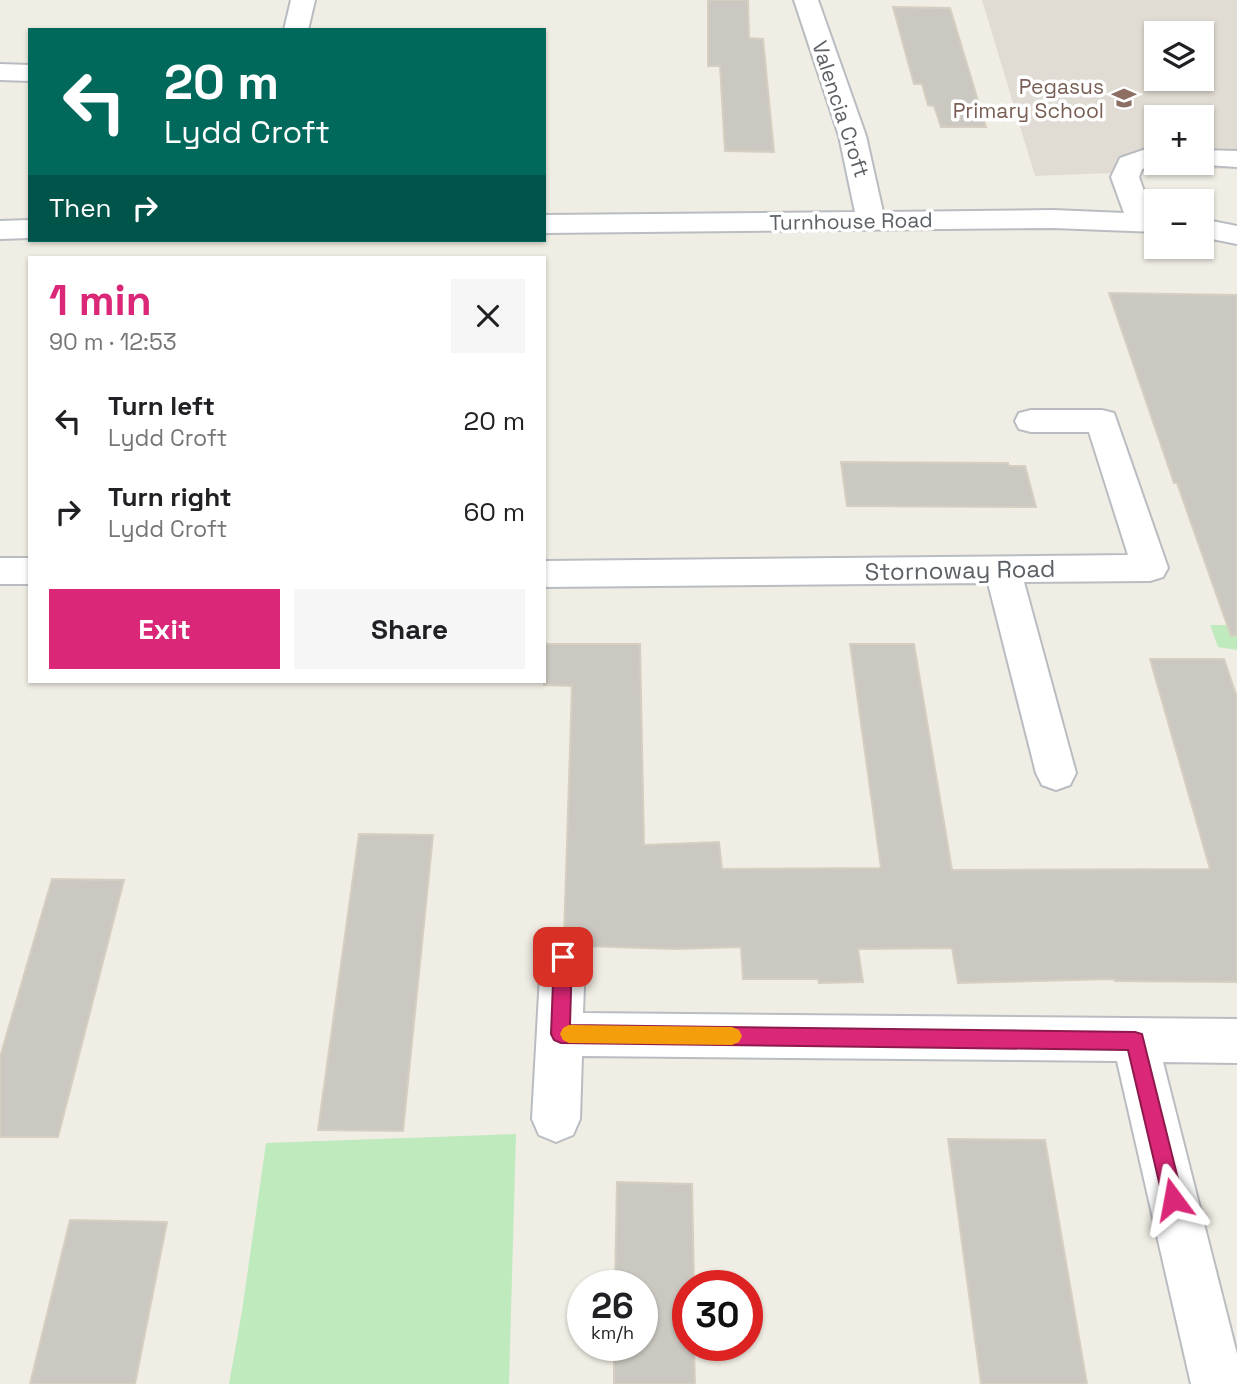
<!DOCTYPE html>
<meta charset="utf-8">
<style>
body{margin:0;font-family:"Space Grotesk",sans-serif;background:#f6f6f6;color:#202124;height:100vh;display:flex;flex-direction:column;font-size:26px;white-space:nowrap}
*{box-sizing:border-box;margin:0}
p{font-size:23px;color:#757577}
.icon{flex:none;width:38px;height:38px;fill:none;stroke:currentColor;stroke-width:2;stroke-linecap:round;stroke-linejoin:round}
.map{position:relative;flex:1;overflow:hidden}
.drawer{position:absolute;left:28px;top:256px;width:518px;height:427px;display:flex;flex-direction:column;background:#fff;border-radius:0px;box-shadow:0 2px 5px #0004}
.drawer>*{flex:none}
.hud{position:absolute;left:28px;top:28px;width:518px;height:214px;border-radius:0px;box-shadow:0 2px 5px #0004;background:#00695c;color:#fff;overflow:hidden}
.controls{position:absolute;left:1144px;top:21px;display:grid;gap:14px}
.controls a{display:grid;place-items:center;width:70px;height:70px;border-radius:0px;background:#fff;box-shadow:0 2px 5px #0004;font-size:35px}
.speed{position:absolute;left:567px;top:1270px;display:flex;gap:14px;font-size:35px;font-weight:700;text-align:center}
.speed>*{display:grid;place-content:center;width:91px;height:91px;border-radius:50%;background:#fff;box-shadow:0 2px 5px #0004;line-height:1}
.speed small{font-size:18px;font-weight:400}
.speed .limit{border:10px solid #d22;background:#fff;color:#111}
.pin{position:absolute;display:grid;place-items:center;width:60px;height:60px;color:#fff;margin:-30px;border-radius:14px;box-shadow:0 4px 10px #0006}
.me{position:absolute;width:77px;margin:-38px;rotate:347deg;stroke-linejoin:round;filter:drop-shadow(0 0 5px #0008)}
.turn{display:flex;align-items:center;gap:24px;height:147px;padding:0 21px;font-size:32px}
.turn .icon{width:91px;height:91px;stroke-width:2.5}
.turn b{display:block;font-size:49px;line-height:60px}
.then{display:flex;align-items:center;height:66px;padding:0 21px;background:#0003;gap:14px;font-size:26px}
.round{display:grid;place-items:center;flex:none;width:74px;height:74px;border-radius:0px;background:#f6f6f6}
.head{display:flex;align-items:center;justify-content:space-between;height:119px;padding:0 21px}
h1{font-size:42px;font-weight:700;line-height:52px;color:#db2777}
.action{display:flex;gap:14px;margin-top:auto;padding:14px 21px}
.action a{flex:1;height:80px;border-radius:0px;background:#db2777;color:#fff;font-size:28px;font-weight:700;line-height:80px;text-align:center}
.action a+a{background:#f6f6f6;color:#202124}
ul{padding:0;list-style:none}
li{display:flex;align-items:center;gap:21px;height:91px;padding:0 21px}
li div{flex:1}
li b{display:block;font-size:26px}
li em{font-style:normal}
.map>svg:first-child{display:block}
.education{fill:#e0dcd3;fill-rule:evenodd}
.green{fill:#bfeabe}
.building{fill:#cbc8c1;stroke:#d6cfc1;stroke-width:2}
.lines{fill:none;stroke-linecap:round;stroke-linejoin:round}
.minor-casing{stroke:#b9bcc1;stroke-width:4}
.minor{fill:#fff;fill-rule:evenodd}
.route{fill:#db2777;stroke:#8e194d;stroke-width:2}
.slow{fill:#f59e0b}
.labels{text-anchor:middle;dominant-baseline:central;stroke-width:7;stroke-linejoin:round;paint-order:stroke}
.far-education-label{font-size:21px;fill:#785e54;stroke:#fff;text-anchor:end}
.far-street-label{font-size:21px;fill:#5c6166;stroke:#fff}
.street-label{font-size:24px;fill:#5c6166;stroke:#fff}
</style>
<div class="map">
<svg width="1237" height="1384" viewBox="0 0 1237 1384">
<rect width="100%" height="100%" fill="#f0ede4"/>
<!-- education -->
<path class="education" d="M982 0H1237V168L1035 176ZM1157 33H1202V79H1157ZM1157 117H1202V163H1157Z"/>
<!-- green -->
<g class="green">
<polygon points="1210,625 1237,625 1237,650 1218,647"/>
<polygon points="516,1134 509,1384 229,1384 242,1311 266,1143"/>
</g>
<!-- building -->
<g class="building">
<polygon points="708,0 748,0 749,38 763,39 774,152 725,151 720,66 708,66"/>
<polygon points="893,7 950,8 986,127 941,127 934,106 928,105 922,84 914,84"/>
<polygon points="1109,293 1237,295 1237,635 1231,636 1177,483 1174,483"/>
<polygon points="841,462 1008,463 1009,466 1025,466 1036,507 847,506"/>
<polygon points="544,644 640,644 644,845 719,842 722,869 881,868 850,644 914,644 952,870 1210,869 1150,659 1224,659 1237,697 1237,982 1115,981 1114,979 958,983 952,948 858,949 863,982 819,983 818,979 743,979 741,947 676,949 583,946 580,942 564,936 572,686 544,685"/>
<polygon points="359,834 433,835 403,1131 318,1130"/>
<polygon points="52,879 124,880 58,1137 0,1137 0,1057"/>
<polygon points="948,1139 1045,1140 1087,1384 981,1384"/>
<polygon points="617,1182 692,1184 694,1286 688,1286 688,1346 694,1346 695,1384 614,1384 614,1346 642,1346 642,1286 615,1286"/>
<polygon points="70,1220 167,1222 135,1384 30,1384"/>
</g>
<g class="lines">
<!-- minor casing -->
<g class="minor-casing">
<g id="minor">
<polygon points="291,0 315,0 308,30 284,30"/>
<polygon points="794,0 818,0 866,136 883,212 1053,210 1124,213 1111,177 1120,158 1146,149 1157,150 1157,163 1167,163 1142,169 1139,177 1152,214 1157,214 1157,232 1053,228 544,233 544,215 855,212 839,136"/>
<polygon points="0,64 30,65 30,81 0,80"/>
<polygon points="1202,150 1237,151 1237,167 1192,164 1202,163"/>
<polygon points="1202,219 1237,226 1237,244 1202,237"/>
<polygon points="30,220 30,238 0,239 0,221"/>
<polygon points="1031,410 1102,410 1114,413 1168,568 1163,577 1150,581 1024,582 1076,773 1070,785 1056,790 1042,785 1036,773 988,583 544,587 544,561 1128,555 1089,432 1031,432 1019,429 1015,421 1019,413"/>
<rect x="0" y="558" width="30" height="26"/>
<polygon points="563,938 579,944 585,958 583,1013 1237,1019 1237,1063 1163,1062 1237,1354 1237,1384 1191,1384 1117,1061 582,1056 580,1119 573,1135 556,1142 539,1135 532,1119 541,958 547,944"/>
</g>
</g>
<!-- minor -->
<use href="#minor" class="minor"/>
</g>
<!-- route -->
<polygon class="route" points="563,949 570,952 572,957 570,1025 1135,1032 1142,1034 1183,1199 1180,1206 1173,1209 1166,1206 1163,1199 1128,1050 561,1043 554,1040 551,1034 554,957 557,952"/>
<!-- slow -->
<polygon class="slow" points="569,1025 732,1027 739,1030 742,1036 739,1042 732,1045 569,1043 563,1040 560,1034 563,1028"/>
<!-- icons -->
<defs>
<g id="school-bare" transform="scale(1.89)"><path d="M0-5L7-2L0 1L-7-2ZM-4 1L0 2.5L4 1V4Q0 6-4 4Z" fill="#8d6e63" stroke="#fff" stroke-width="2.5" paint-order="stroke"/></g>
</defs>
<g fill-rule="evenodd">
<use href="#school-bare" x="1124" y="98"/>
</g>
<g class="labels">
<!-- far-education labels -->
<g class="far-education-label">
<text x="1104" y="86">Pegasus<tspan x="1104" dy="24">Primary School</tspan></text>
</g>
<!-- far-street labels -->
<g class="far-street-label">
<text transform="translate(841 109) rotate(72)">Valencia Croft</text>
<text transform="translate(851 221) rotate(-1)">Turnhouse Road</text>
</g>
<!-- street labels -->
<g class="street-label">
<text transform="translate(960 570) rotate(-1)">Stornoway Road</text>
</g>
</g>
</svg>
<div class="controls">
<a><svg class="icon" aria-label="layers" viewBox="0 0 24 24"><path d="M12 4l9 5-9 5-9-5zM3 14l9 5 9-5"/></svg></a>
<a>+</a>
<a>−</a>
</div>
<div class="speed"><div>26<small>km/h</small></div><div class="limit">30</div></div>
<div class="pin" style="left:563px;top:957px;background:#d93025"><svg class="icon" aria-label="arrive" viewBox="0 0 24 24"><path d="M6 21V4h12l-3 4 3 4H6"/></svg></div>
<svg class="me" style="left:1173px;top:1199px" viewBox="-20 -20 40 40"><path d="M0-17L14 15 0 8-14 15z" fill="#db2777" stroke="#fff" stroke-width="4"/></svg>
<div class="hud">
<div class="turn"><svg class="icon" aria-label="left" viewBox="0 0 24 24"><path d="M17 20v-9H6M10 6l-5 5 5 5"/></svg><div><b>20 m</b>Lydd Croft</div></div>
<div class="then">Then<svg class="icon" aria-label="right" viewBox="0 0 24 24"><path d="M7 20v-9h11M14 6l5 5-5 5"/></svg></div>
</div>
<section class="drawer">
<div class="head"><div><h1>1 min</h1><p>90 m · 12:53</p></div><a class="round"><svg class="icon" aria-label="close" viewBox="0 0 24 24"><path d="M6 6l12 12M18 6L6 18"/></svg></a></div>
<ul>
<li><svg class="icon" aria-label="left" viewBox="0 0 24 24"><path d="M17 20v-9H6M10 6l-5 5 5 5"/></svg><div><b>Turn left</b><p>Lydd Croft</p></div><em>20 m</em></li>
<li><svg class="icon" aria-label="right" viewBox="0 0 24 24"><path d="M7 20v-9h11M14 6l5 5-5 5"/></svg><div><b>Turn right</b><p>Lydd Croft</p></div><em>60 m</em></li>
</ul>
<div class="action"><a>Exit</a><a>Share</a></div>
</section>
</div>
